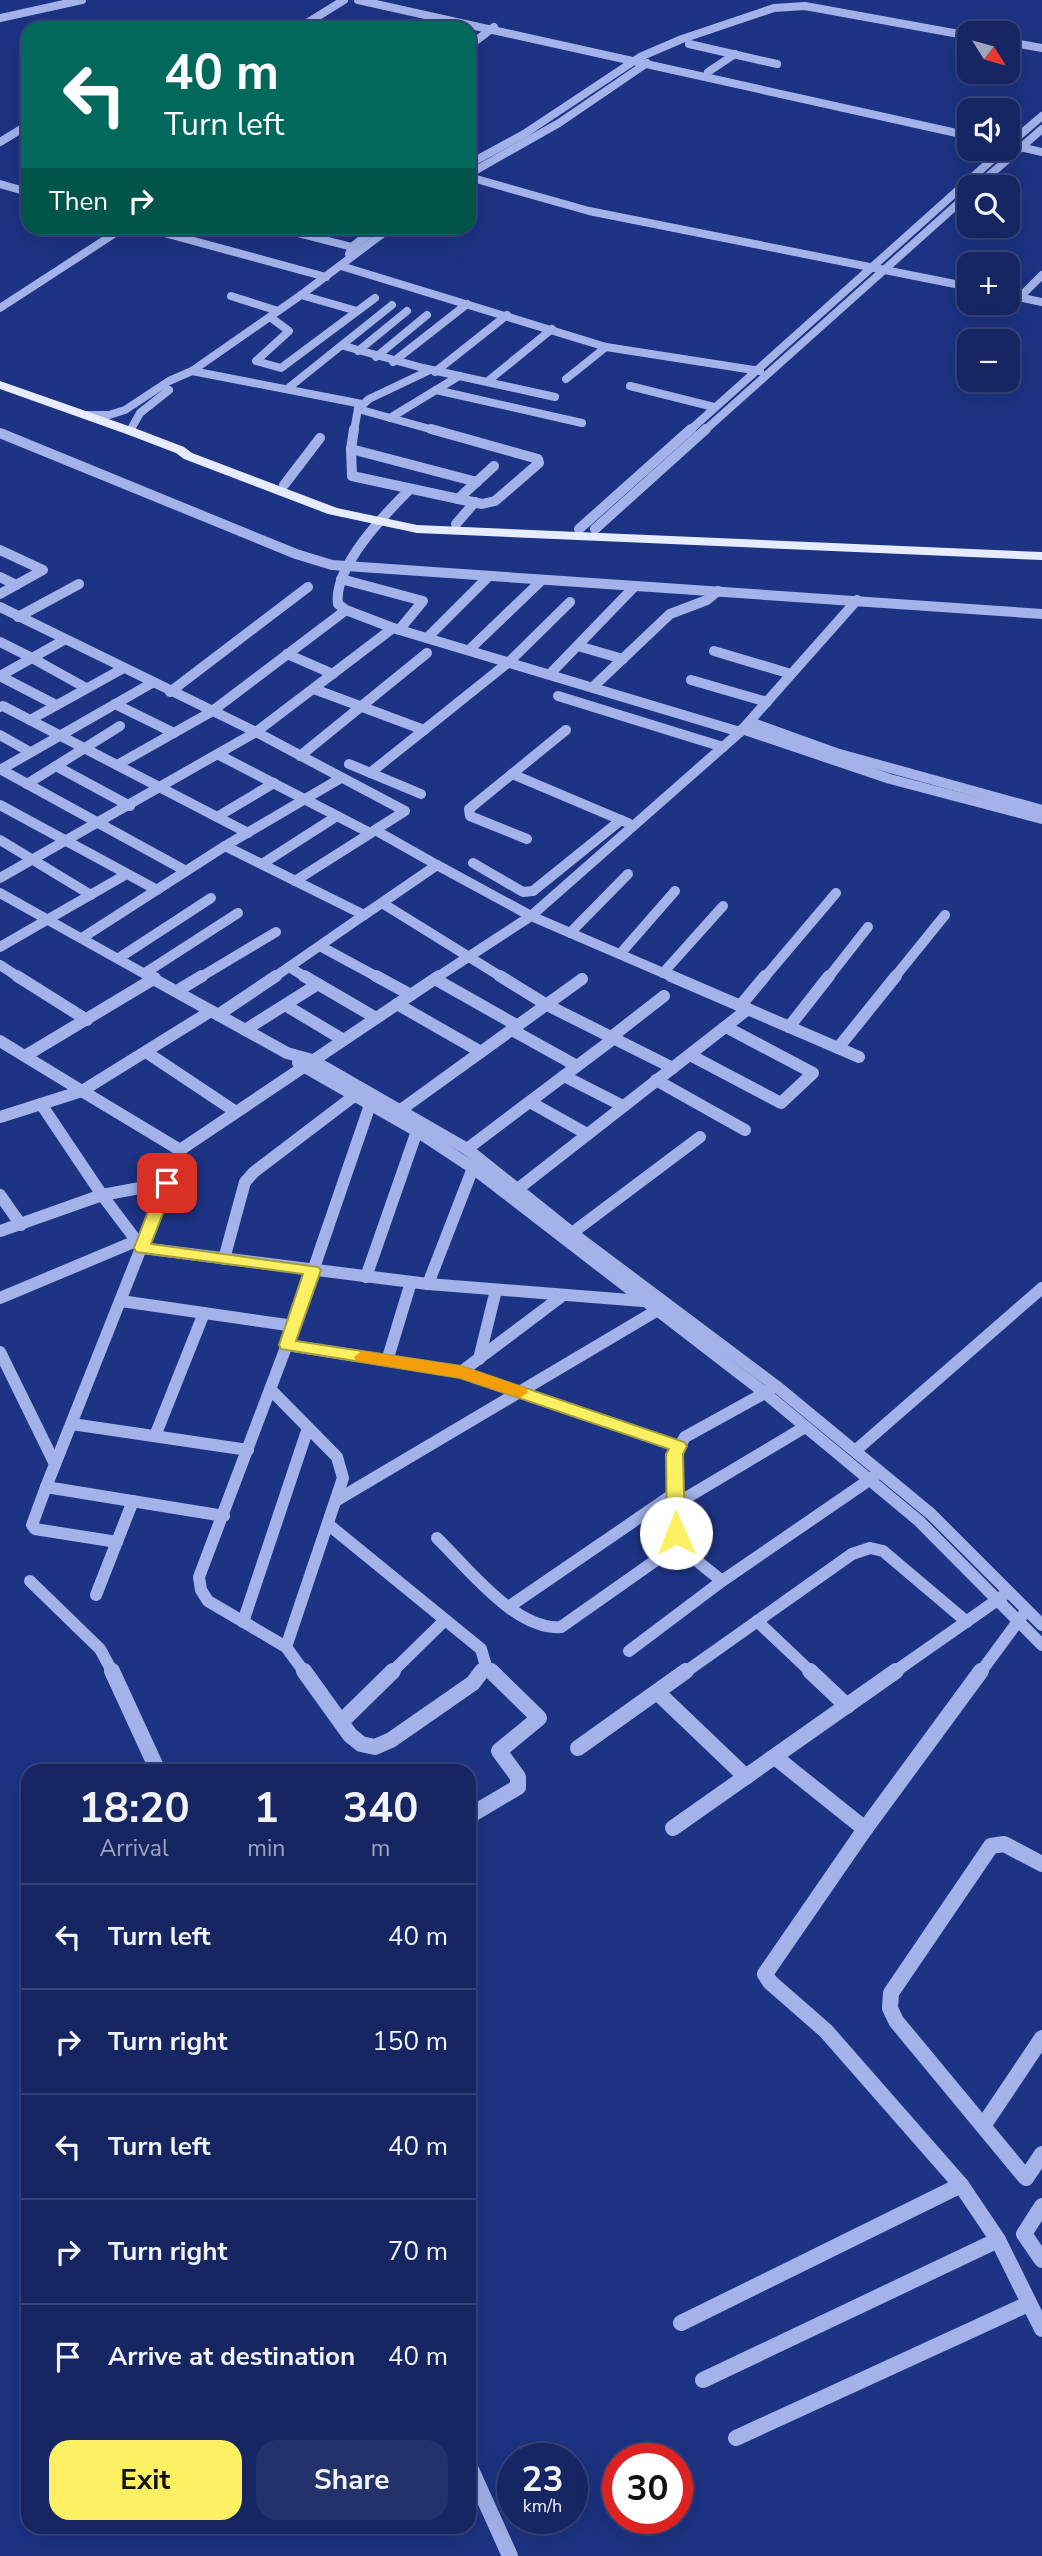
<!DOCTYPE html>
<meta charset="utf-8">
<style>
body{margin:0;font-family:"Nunito Sans",sans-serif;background:#23326b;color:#f1f3f6;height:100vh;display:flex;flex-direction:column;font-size:26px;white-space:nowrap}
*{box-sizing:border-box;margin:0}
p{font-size:23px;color:#9ea5be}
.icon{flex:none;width:38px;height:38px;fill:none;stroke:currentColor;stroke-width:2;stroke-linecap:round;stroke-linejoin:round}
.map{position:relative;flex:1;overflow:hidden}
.sheet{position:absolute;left:21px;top:1764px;width:455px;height:770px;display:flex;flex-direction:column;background:#162662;border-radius:21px;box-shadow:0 7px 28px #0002,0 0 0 2px #354377}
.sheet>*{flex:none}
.top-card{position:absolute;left:21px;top:21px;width:455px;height:214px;border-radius:21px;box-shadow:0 7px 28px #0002,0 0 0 2px #354377;background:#00695c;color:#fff;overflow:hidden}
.needle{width:46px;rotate:127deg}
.tools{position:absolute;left:957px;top:21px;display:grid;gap:14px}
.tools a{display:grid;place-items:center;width:63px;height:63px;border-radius:14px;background:#162662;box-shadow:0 7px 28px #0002,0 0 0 2px #354377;font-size:35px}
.speed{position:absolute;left:497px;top:2443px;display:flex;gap:14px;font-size:35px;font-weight:700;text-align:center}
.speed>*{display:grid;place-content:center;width:91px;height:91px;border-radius:50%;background:#162662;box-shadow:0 7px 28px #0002,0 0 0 2px #354377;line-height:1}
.speed small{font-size:18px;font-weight:400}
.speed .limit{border:10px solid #d22;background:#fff;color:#111}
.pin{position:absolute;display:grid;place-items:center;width:60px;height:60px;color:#fff;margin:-30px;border-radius:14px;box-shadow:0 4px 10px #0006}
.me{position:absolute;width:77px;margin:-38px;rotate:359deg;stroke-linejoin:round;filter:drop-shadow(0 0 5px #0008)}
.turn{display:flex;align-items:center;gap:24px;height:147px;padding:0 28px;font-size:32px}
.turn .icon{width:91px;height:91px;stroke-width:2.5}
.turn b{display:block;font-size:49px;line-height:60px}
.then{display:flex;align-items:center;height:66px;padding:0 28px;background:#0003;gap:14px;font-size:26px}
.eta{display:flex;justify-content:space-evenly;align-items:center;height:119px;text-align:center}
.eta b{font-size:42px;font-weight:700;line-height:49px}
.cta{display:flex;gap:14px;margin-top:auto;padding:14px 28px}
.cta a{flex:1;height:80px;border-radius:21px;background:#faf061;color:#111;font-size:28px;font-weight:700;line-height:80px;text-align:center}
.cta a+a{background:#23326b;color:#f1f3f6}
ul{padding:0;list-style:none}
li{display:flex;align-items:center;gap:21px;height:105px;padding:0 28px;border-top:2px solid #354377}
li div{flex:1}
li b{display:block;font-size:26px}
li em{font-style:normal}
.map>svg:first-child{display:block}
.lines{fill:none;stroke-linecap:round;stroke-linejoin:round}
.minor-far3{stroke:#a3b3ea;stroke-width:8}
.minor-far2{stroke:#a3b3ea;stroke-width:10}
.minor-far1{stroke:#a3b3ea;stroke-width:12}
.minor{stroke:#a3b3ea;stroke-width:16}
.major{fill:#e7ebfe;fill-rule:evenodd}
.route{fill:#faf061;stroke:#a29c3f;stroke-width:2}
.slow{fill:#f59e0b}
</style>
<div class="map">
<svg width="1042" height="2556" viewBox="0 0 1042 2556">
<rect width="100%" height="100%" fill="#1d3383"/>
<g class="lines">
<!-- minor-far3 -->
<g class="minor-far3">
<polyline points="358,0 970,136"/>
<polyline points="0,18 82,0"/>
<polyline points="299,28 344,0"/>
<polyline points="1008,42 1042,48"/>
<polyline points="689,44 777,64"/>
<polyline points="469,46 494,27"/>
<polyline points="708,72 735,54"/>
<polyline points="0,142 28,125"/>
<polyline points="1008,145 1042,116"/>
<polyline points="1015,146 1042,152"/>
<polyline points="469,164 524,134 640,57 682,39 774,8 805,6 970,36"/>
<polyline points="469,174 559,123 647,63"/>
<polyline points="469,177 589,211 970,287"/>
<polyline points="0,184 28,192"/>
<polyline points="976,187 1042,129"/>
<polyline points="146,228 326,277"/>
<polyline points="278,228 352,247"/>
<polyline points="349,254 352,247 376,228"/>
<polyline points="341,266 606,347 760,371"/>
<polyline points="1023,294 1042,275"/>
<polyline points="301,295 357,311"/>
<polyline points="1008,295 1042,302"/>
<polyline points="231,296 278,311"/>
<polyline points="0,308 123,228"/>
<polyline points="270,317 289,331 256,361 281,368 375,298"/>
<polyline points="344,346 423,368 555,397"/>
<polyline points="358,351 407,311"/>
<polyline points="376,357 427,315"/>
<polyline points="393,362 467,304"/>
<polyline points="192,371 362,404"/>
<polyline points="435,372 507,315"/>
<polyline points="566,379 606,347"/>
<polyline points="488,381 552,329"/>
<polyline points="630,386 714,407"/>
<polyline points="287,389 392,305"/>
<polyline points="436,390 582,423"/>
<polyline points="358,409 437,431"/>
<polyline points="358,409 369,399 428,371"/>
<polyline points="87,415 109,415 125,410 169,381 192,371 301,295 390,228"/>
<polyline points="390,418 459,376"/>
<polyline points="130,431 140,413 169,390"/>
<polyline points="354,431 358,409"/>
<polyline points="689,431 1004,149"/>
<polyline points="704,431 970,193"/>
</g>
<!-- minor-far2 -->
<g class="minor-far2">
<polyline points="354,429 351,449 352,476 482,504 495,501 539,463 538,459 431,429"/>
<polyline points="0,433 296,554 332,565 1042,614"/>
<polyline points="351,449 477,482"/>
<polyline points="284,485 320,438"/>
<polyline points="458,499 494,466"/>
<polyline points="456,524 475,502"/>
<polyline points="579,529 691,429"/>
<polyline points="595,529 706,429"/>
<polyline points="0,550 43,570 0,594"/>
<polyline points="0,577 16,585"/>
<polyline points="341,579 423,601 399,630"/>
<polyline points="0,607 256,732 405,811 375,830 437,865"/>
<polyline points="18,617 79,584"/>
<path d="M393 628 346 610 338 604C333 567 385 514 410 489"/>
<polyline points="427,638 489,576"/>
<polyline points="0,642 32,658 64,640"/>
<polyline points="578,646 623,659"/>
<polyline points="469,650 542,580"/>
<polyline points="714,651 791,674"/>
<polyline points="287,654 333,674"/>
<polyline points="550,674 635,586"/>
<polyline points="0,676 32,658 86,688"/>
<polyline points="0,676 56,705"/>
<polyline points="691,680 767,702"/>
<polyline points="593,687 670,614 707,600 718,591"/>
<polyline points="314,689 424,730 370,773"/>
<polyline points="170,692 308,587"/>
<polyline points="558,696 723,747"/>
<polyline points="115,704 174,733"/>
<polyline points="0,707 3,706 248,833"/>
<polyline points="30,720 122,669"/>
<polyline points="750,722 836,753 1042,810"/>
<polyline points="742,729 890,779 1042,819"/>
<polyline points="424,730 509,662 570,602"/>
<polyline points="0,735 30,752"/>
<polyline points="219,755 370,833"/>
<polyline points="300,756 427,653"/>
<polyline points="349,764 421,794"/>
<polyline points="117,765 211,712 346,610"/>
<polyline points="56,766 120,726"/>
<polyline points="0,769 186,871"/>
<polyline points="0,770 152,683"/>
<polyline points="512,774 628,823"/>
<polyline points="27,784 56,766 130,806"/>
<polyline points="0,805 157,890"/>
<polyline points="217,817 274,783"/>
<polyline points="527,839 470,816 469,809 566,730"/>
<polyline points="0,840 91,895"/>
<polyline points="225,846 341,778"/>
<polyline points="473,863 523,892 533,891 621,820"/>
<polyline points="262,864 337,816"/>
<polyline points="0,878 256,732 393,628 740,732"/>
<polyline points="295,881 374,831"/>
<polyline points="0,893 152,978"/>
<polyline points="382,903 503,978"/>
<polyline points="570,933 628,874"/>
<polyline points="82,938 225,846 364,915 437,865 531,916 675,978"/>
<polyline points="320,946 379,978"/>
<polyline points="0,947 125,875"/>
<polyline points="620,954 675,891"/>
<polyline points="119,958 211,898"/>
<polyline points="0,965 20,978"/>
<polyline points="289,967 364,915"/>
<polyline points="145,973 238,913"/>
<polyline points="663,973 723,906"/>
<polyline points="199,978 276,932"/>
<polyline points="273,978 289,967 307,978"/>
<polyline points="436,978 531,916 740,732 857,600"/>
<polyline points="764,978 836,893"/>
<polyline points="828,978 868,927"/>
<polyline points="894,978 945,915"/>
</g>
<!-- minor-far1 -->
<g class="minor-far1">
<polyline points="17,976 87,1020"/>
<polyline points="148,976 287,1053 312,1060 467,1149 572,1233 776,1386 931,1514 1042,1625"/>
<polyline points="304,976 376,1018"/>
<polyline points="376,976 411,995"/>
<polyline points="500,976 547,1005 673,1068"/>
<polyline points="671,976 859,1057"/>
<polyline points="435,979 518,1026"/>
<polyline points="177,991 202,976"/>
<polyline points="397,1004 481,1052"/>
<polyline points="285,1005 342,1039"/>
<polyline points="740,1006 765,976"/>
<polyline points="218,1015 276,976"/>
<polyline points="789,1027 829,976"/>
<polyline points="245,1030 318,984"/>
<polyline points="512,1030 577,1066"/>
<polyline points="610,1038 664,996"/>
<polyline points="0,1041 82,1091"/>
<polyline points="838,1048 896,976"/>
<polyline points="146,1052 236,1112"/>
<polyline points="690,1055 781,1103 813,1073 726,1027"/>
<polyline points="25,1056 155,978"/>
<polyline points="298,1063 417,1131 473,1168 765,1393 919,1521 1042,1645"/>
<polyline points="564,1076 623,1106"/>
<polyline points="656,1080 745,1130"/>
<polyline points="530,1102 587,1134"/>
<polyline points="41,1104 102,1195 142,1248 428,1284 642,1301"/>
<polyline points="395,1114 582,979"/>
<polyline points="0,1117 82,1091"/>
<polyline points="467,1149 613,1039"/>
<polyline points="180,1150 82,1091 211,1011"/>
<polyline points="519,1188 748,1009"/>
<polyline points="0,1195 21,1225"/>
<polyline points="0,1231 102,1195 167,1183"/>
<polyline points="572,1233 700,1137"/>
<polyline points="224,1259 245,1182 254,1172 354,1096"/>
<polyline points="366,1277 417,1131"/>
<polyline points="428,1284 473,1168"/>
<polyline points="0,1298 136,1241"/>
<polyline points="121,1301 294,1326"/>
<polyline points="287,1345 461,1372 678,1446"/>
<polyline points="0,1352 55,1464"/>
<polyline points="479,1359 496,1290"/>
<polyline points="387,1361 411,1282"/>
<polyline points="461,1372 562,1296"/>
<polyline points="271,1390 337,1457 343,1478 286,1647"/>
<polyline points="72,1424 248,1450"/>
<polyline points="155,1436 204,1313"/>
<polyline points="855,1451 1042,1288"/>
<polyline points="46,1487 32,1525 35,1529 117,1542"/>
<polyline points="337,1500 656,1311"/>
<polyline points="676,1504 805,1427"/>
<polyline points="224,1516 46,1487 180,1150 439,976"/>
<polyline points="329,1525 481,1649 486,1666 481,1673"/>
<path d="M437 1538C467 1567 516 1631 561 1627L679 1544"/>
<polyline points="30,1581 100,1649 113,1673"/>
<polyline points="722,1581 686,1552 676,1533 675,1454 685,1437 770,1390"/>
<polyline points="96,1595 133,1501"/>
<polyline points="510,1606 675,1493"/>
<polyline points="757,1621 812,1673"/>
<polyline points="243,1622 308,1428"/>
<polyline points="629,1651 722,1581 875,1476"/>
<polyline points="486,1666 493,1673"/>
<polyline points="305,1673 286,1647 208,1601 201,1590 199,1577 294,1326 370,1105"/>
<polyline points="391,1673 445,1620"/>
<polyline points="684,1673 852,1554 870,1548 883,1551 967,1622"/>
<polyline points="893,1673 1003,1596"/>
<polyline points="980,1673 1022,1616"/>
</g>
<!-- minor -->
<g class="minor">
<polyline points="112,1671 158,1771"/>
<polyline points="304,1671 350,1735 361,1744 375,1747 391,1740 473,1683 482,1671"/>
<polyline points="810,1671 847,1706"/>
<polyline points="981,1671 865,1829 765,1974 770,1982 826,2031 961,2185 998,2240 1042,2329"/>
<polyline points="657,1692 746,1777"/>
<polyline points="341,1722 393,1671"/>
<polyline points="578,1748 686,1671"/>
<polyline points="775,1757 865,1829"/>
<polyline points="469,1816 518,1787 518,1777 499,1751 539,1718 491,1671"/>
<polyline points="673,1828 896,1671"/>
<polyline points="1042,1864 1004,1844 991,1846 891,1993 890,2008 896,2021 1026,2178 1042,2154"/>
<polyline points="983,2126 1042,2038"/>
<polyline points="1042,2206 1024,2234 1042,2260"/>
<polyline points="681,2323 961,2185"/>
<polyline points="703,2380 998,2240"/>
<polyline points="736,2438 1028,2304"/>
<polyline points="469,2465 510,2556"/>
</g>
<!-- major -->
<polygon class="major" points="0,381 137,429 184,447 192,453 337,508 417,525 1042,552 1042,560 417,533 328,514 184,459 176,453 129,435 0,389"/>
</g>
<!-- route -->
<polygon class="route" points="167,1178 175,1183 151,1244 318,1267 321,1270 296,1341 461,1366 684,1442 687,1446 683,1454 685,1533 682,1538 670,1538 667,1533 666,1454 669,1449 460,1378 281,1349 279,1345 303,1274 136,1252 134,1248 159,1183"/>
<!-- slow -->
<polygon class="slow" points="362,1351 461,1366 526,1388 528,1392 520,1398 460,1378 356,1361 354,1357"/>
</svg>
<div class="tools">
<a><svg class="needle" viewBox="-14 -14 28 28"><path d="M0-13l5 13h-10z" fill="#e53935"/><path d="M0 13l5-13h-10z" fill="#9ea5be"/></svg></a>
<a><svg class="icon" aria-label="sound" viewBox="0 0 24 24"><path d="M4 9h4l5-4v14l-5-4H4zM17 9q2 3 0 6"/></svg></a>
<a><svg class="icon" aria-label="search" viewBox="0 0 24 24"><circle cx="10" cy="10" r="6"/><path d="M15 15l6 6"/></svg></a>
<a>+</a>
<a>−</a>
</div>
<div class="speed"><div>23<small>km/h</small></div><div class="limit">30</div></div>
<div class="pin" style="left:167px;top:1183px;background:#d93025"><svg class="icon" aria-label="arrive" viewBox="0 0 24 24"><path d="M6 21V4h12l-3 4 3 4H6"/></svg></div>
<svg class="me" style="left:676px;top:1533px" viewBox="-20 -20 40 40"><circle r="19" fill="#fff"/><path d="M0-13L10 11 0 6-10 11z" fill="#faf061"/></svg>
<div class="top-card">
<div class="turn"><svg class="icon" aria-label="left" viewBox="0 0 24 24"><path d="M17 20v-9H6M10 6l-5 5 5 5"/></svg><div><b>40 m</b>Turn left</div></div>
<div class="then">Then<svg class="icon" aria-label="right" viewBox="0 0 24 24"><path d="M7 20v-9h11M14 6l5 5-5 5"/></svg></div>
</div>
<section class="sheet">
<div class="eta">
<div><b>18:20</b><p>Arrival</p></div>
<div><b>1</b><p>min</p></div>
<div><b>340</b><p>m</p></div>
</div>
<ul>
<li><svg class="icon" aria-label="left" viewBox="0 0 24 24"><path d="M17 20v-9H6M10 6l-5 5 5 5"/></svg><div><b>Turn left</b></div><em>40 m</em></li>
<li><svg class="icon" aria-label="right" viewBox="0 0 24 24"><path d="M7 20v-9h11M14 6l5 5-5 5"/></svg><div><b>Turn right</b></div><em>150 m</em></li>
<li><svg class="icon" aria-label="left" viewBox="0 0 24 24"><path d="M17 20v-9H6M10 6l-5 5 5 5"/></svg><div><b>Turn left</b></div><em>40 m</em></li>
<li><svg class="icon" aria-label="right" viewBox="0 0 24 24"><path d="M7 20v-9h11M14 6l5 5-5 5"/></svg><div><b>Turn right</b></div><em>70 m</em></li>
<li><svg class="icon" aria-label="arrive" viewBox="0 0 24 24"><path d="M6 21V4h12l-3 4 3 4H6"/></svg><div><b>Arrive at destination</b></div><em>40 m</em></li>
</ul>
<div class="cta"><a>Exit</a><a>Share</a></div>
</section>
</div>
